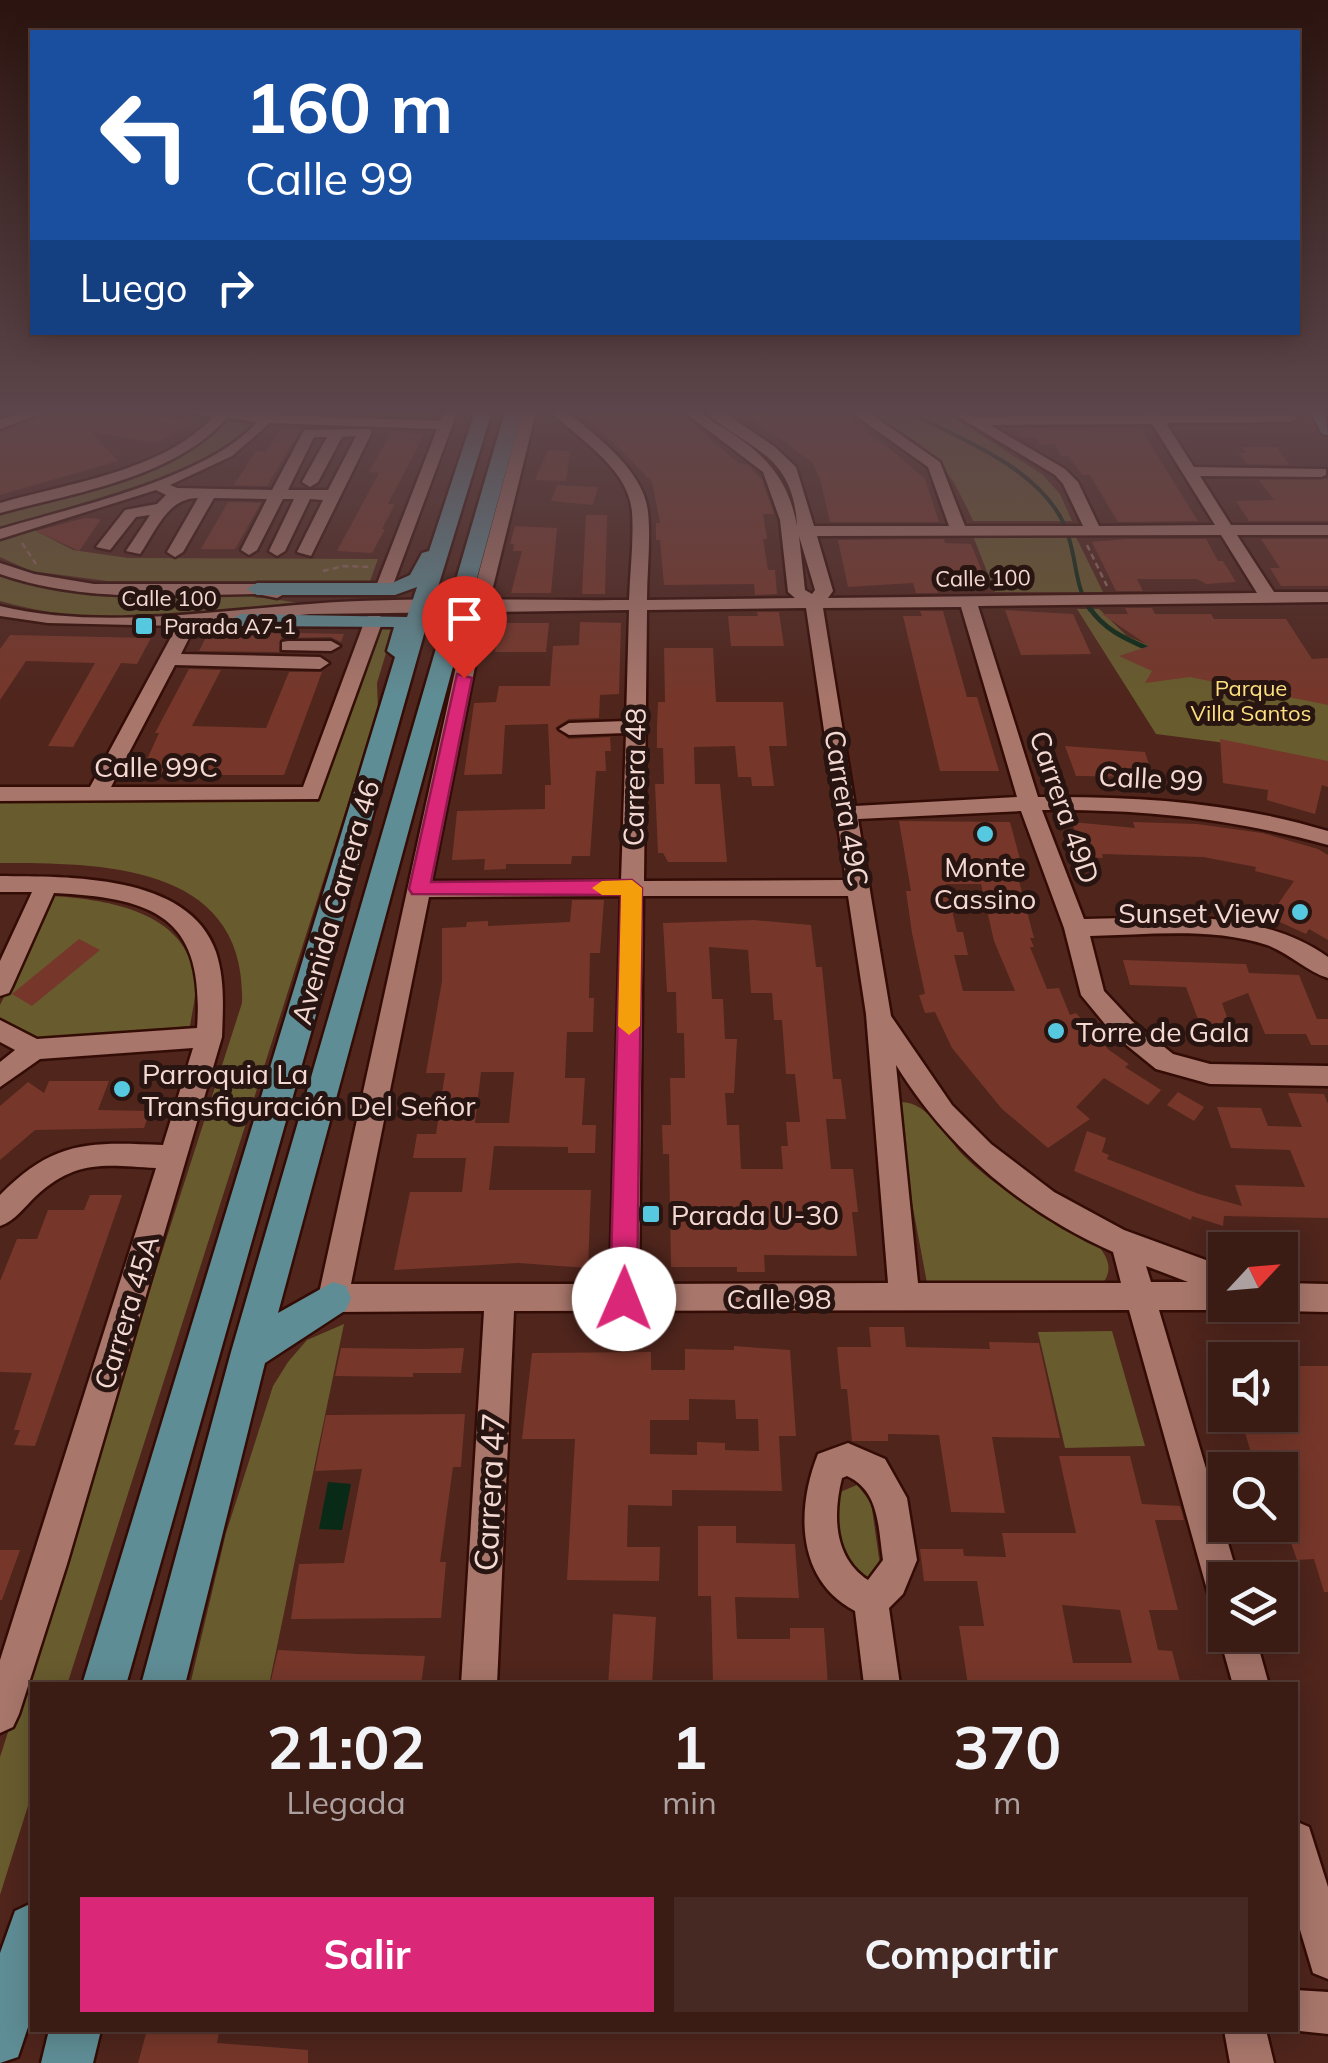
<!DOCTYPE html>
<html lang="es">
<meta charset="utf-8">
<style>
body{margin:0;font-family:Mulish,sans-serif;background:#462922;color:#f1f3f6;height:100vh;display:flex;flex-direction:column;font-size:38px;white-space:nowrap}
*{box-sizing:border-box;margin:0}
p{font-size:32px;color:#aca1a0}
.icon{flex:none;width:55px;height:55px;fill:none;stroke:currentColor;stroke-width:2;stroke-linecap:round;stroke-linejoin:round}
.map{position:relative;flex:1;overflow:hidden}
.details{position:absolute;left:30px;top:1682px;width:1268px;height:350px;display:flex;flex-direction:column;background:#3b1c15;border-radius:0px;box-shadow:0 5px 25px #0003,0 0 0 2px #543a34}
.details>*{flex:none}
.top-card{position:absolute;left:30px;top:30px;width:1270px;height:305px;border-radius:0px;box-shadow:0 5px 25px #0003,0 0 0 2px #543a34;background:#1a4fa0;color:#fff;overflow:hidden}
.needle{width:65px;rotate:64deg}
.controls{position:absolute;left:1208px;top:1232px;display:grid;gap:20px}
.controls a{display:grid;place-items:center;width:90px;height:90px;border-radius:0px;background:#3b1c15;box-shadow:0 5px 25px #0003,0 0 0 2px #543a34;font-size:50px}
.pin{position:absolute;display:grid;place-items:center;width:85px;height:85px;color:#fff;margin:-102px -42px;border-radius:50% 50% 50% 0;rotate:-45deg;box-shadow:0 0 10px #0007}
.pin .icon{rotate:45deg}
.me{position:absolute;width:110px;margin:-55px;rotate:1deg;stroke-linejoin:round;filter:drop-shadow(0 0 8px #0008)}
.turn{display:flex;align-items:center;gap:35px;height:210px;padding:0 50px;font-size:45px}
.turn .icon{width:130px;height:130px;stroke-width:2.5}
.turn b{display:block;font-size:70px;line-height:85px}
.then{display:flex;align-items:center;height:95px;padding:0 50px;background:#0003;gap:20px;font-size:38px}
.eta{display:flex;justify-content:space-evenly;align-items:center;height:170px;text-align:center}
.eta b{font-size:60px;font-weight:700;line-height:70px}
.primary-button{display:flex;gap:20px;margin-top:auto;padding:20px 50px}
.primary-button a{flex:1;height:115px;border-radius:0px;background:#db2777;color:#fff;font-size:40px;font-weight:700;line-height:115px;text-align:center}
.primary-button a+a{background:#462922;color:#f1f3f6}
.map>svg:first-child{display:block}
.green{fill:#685b2e}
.water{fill:#092a16}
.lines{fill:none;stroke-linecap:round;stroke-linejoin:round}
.stream-far1{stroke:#092a16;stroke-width:4}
.stream{stroke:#092a16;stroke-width:5}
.building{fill:#76372a;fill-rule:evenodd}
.minor-casing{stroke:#330c05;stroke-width:5}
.major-casing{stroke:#330c05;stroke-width:5}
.path{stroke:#906b63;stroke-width:2.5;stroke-dasharray:6 4;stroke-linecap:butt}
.minor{fill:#a8766b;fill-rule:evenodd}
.major{fill:#5f8d95;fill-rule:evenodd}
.route{fill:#db2777;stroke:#8e194d;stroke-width:2.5}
.slow{fill:#f59e0b}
.poi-dot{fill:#56c9e0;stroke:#281511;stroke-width:4}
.labels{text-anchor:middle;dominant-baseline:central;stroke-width:10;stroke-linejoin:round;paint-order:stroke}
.far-street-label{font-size:22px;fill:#f4d8d2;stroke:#281511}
.far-poi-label{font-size:22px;fill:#f4d8d2;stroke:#281511;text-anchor:start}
.far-park-label{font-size:22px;fill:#fcdf7e;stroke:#281511}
.street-label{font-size:28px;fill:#f4d8d2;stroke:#281511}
.poi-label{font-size:28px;fill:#f4d8d2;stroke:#281511;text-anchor:start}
.near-street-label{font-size:32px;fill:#f4d8d2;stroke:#281511}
</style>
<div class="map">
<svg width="1328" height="2063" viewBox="0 0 1328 2063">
<rect width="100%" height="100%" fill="#4f251c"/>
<!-- green -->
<g class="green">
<path d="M862 408H939L1043 475 1060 494 1072 521H973C942 450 926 447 862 408Z"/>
<path d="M230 419 258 422C186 484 88 502 0 529V511L196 443Z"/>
<polygon points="34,530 73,550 128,558 378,559 370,581 108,581 31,571 0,557 0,541"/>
<polygon points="1075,535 1103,592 995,592 973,536"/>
<path d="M0 573 89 591 247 595 305 604C207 617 97 629 0 601Z"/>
<polygon points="1077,609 1099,609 1127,636 1148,645 1328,676 1328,765 1241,745 1156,734"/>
<path d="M380 625 393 630 377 683 378 709 67 1685H32V1793L0 1895V1757L242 1003C247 863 101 863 0 863V801L319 802Z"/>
<path d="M54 896C108 900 187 911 195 980 197 994 192 1012 190 1026L42 1040 0 1018V1005Z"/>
<path d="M901 1102C929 1102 946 1138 964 1156 1001 1193 1049 1217 1095 1242 1110 1259 1115 1272 1097 1290L927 1283 894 1107Z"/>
<polygon points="344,1324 269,1685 190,1685 226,1533 273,1386 288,1362 307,1340"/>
<polygon points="1112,1331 1145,1446 1065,1448 1038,1332"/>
<polygon points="857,1485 871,1502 880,1565 867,1583 840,1551 836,1505 840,1492"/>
</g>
<!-- water -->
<polygon class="water" points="328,1482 351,1484 342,1530 319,1529"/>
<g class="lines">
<!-- stream-far1 -->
<path class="stream-far1" d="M902 408C955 438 1035 464 1063 522 1077 550 1073 584 1090 610"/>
<!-- stream -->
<path class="stream" d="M1089 607C1104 630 1126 639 1151 650"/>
</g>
<!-- building -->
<g class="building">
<polygon points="63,408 108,408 192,423 156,443 91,432 118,461 0,495 0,432"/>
<polygon points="579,408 621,408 628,415 675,408 738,463 748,465 762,480 774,514 763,514 767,539 763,539 768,570 775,570 777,594 755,595 754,584 664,585 660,540 656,540 656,523 660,523 652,482"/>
<polygon points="736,408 833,408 894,452 925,479 939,522 830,522 820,479 812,462"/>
<polygon points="1140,428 1198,521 1118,522 1090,475 1082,475 1068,456 1061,456 1055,444 1039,445 1035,437 1021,437 1017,429"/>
<polygon points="280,429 300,430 267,486 234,485 256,451 266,452"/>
<polygon points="392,431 424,434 388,504 395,504 382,529 385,529 372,553 337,551 379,473 369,472"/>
<polygon points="1242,447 1277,447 1289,465 1247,464 1239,453 1247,453"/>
<polygon points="548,450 570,451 566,481 535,480"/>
<polygon points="1328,479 1328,521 1249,521 1236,501 1274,500 1259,480"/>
<polygon points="557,485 598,487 593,505 551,501"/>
<polygon points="228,502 261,503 235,549 201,549"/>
<polygon points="586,515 607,515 605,594 582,594"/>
<polygon points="85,518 101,519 79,551 36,531"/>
<polygon points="515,526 557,528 551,593 511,593 522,551 513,551 514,544 510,544"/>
<polygon points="944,539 945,543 971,544 988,586 936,587 938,593 916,593 913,583 848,587 838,540"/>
<polygon points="1127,539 1206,539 1218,561 1223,561 1236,582 1206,584 1197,579 1137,579 1143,591 1116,591 1092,542"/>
<polygon points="1261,539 1328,539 1328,586 1281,586 1270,568 1280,568"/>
<polygon points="1125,608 1152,608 1155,614 1211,614 1214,619 1286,619 1312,659 1328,658 1328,705 1190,677 1145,683 1152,671 1119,656 1149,646 1102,614 1128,614"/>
<polygon points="1005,610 1073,614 1091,654 1021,655"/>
<polygon points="920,611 943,611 967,697 977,697 999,771 940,771 903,616 922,616"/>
<polygon points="757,612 779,612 784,646 731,646 728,616 758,616"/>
<polygon points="580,622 621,623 619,694 600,695 599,718 569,719 555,728 569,739 610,737 611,751 605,751 606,771 596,771 590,856 572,856 571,864 506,864 506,869 484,870 485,859 452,860 457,811 545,809 545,785 551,785 548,724 505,725 502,774 464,775 474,703 496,702 499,686 550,686 553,646 579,645"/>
<polygon points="500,623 549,623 546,652 495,652"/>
<polygon points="209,631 344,634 341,642 331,637 281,638 279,652 199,651"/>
<polygon points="10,635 151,638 137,664 121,663 73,747 48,746 95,663 26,661 0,700 0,649"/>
<polygon points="664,648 713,648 716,702 783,702 787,746 769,746 774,786 752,786 751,777 738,777 735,746 694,747 695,784 720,784 727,862 668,862 663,853 658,853 655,784 664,784 663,748 657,748 657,727 658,702 665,702"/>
<polygon points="189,669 221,670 192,726 266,728 289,672 322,672 284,775 140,775 159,733 155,733"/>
<polygon points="1220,739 1328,761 1328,787 1322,785 1315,814 1267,800 1268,790 1223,783"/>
<polygon points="1065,746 1145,752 1153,777 1076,776"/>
<path d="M899 821 1010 822 1026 881H1019L1034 938H1030L1034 947H1030L1047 989 1059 988 1070 1015 1076 1013 1109 1050 1129 1064 1125 1067 1161 1090 1148 1105 1104 1078 1076 1107 1090 1119 1048 1148 1002 1109 952 1048 935 1012 925 1013 919 995 925 994 912 933 906 891H911ZM946 884H981L994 941 1015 991H963L954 955H968L963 932H957Z"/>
<polygon points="1072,822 1135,828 1133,822 1197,824 1262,833 1318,849 1328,855 1328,940 1309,929 1306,934 1269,917 1294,881 1255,871 1256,867 1203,857 1102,854 1103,858 1082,857"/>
<path d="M572 900H604L600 953H590L589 998H594L593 1032H567L565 1078H585L582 1125H596L595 1153H568V1147L494 1146 489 1190H591L588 1268 518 1263 394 1270 410 1192H462L466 1158H413L417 1134H436L445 1073H426L442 981V928L466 927 467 922 488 921V926L570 922ZM481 1072H514L509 1123H475Z"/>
<path d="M754 920 811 925 816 967H822L833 1079H841L846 1119H826L831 1169H853L858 1212H852L857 1256 764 1255 765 1272H737V1267H671L669 1154H663L662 1125H671L670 1078H685L684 1033H677L676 992H667L663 923ZM709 947 748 950 751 993H772L774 1020H782L786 1074H795L800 1122H786L788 1146H781L783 1169H741L739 1125H727L725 1093H734L737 1039H725L723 999H712Z"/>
<polygon points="79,939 100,950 32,1006 12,994"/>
<polygon points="1123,960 1246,964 1249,973 1299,975 1317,1019 1328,1019 1328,1045 1311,1045 1306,1034 1265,1034 1248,993 1222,1003 1233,1034 1225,1034 1228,1041 1206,1041 1186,987 1130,985"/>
<polygon points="49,1081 109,1081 98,1110 150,1111 144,1128 35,1130 0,1160 0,1106 28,1082 44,1093"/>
<polygon points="1178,1092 1204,1107 1194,1121 1167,1105"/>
<polygon points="1288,1093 1324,1094 1328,1104 1328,1218 1224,1216 1223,1226 1192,1216 1191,1220 1074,1171 1087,1131 1106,1138 1102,1152 1109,1155 1107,1159 1199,1194 1242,1206 1235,1185 1305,1187 1290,1150 1231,1148 1217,1107 1261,1108 1268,1126 1302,1127"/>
<polygon points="90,1195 122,1195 35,1446 14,1445 20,1430 14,1430 32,1373 0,1372 0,1281 17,1239 37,1239 48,1210 84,1210"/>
<polygon points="869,1327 904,1327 906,1347 990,1349 989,1342 1039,1343 1060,1438 992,1437 1005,1513 951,1512 939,1435 888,1434 888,1441 852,1441 847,1389 841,1389 837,1347 871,1347"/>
<path d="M734 1346 790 1350 796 1436H779L782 1491 672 1490V1506L628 1505 627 1547H660L659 1581 567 1580 575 1439H522L532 1353 651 1352V1370H685V1349L734 1350ZM689 1399 735 1400 736 1419H758L759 1451 725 1450V1443L697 1442V1455L650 1454V1420H689Z"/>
<polygon points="341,1348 423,1349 464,1348 461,1373 413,1373 413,1377 335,1376"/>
<polygon points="1280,1366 1328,1366 1328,1592 1324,1592 1314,1559 1297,1560 1280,1511 1280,1470 1256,1470 1240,1415 1280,1415"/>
<polygon points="465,1414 461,1467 453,1467 440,1562 446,1562 441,1618 291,1619 299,1564 344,1563 362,1469 315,1471 326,1415"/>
<path d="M1059 1456H1130L1142 1504 1180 1506 1184 1520H1155L1178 1610H1149L1158 1650 1172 1651 1181 1685H968L959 1626H984L977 1581H924L920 1549H963L964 1556 1006 1557 1002 1533H1076ZM1062 1605 1120 1610 1132 1663H1073Z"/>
<polygon points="698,1526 736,1526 736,1543 795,1544 799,1598 735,1597 737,1639 790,1639 790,1628 824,1628 828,1685 739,1680 739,1685 713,1685 711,1596 698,1596"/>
<polygon points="0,1550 20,1550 2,1600 0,1600"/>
<polygon points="613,1614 656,1617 652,1685 608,1685"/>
<polygon points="278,1650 358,1654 425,1656 421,1685 270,1685"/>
<polygon points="147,2030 219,2032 217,2043 308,2050 308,2063 138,2063"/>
</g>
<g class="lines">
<!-- minor casing -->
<g class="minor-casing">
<g id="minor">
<polygon points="33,408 55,408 0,429 0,420"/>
<path d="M169 408H236L263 414 268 408H283L277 415 440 421 445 410 457 413 390 593 375 589 437 429 270 423 232 456 170 485 177 488 272 490 304 430 370 429 372 432 311 556 297 552 323 500 310 499 285 551 277 556 269 551 294 499H283L257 550 249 555 241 550 267 499 214 498 183 552 175 557 167 552 198 498C167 498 156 531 140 554L126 551 150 515 136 517 110 550 96 547 125 510 157 504 166 495 156 490 0 539V529C71 508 208 478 257 422L227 418C174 478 74 493 0 513V503C69 483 163 471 213 417ZM356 436 328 490H288L314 437H327L302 482 310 487 318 482 342 437Z"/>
<polygon points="523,408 537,408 491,595 482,600 473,595"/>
<path d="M547 408H563C593 434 644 469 648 512 651 540 647 571 647 600L795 598 788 592 780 520 763 472 679 408C698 408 706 418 722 427 764 453 788 477 797 526 793 451 748 451 700 408H717L775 447 796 467 814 526H949L928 467 845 408H862L940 462 965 526H1083L1063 484 1055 475 944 408H962L976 417 1147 415V409L1155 408 1161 415 1291 414 1298 418 1291 422 1166 423 1194 467 1326 469V475L1321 477 1200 476 1231 525H1328V535H1237L1274 592H1328V602L978 606 1038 797C1137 796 1232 802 1328 831V845C1230 818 1144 809 1042 810L1084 919C1167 918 1257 907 1328 957V978C1306 971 1289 953 1267 945 1211 927 1147 935 1090 936L1104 991 1132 1021 1173 1054 1210 1064 1328 1066V1086L1210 1084 1156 1069 1114 1035 1081 995 1064 928 1021 811 858 819 891 1016 952 1105 991 1144 1054 1192 1124 1230 1225 1267V1305L1235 1306 1225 1310H1159L1239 1580H1225V1610L1213 1605 1208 1593 1129 1310 514 1311 497 1685H461L484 1311 333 1312 322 1308 318 1298 468 612 310 614 195 626 181 654 320 657 329 663 320 669 175 665 111 787H303L365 620 368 616H380L383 620 318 799 0 801V787H90L177 626 48 623 0 616V606C98 630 211 611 310 604 416 596 524 601 629 600 630 571 634 541 632 512 629 467 575 437 547 408ZM1152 424 1215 525 1099 526 1078 482 1065 469 990 425ZM1221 535 1257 593 828 598 833 591 817 536ZM799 536 815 590 812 594 805 590ZM961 607 1017 797 855 806 823 608ZM806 608 846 880 644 881 647 610ZM629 610 626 721 569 723 559 729 569 735 626 733 621 881H432L486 612ZM621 896 610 1284H351L429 897ZM643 896H848L866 1014 888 1283 639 1284ZM896 1065C948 1149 1023 1212 1113 1252L1121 1283H918ZM1146 1266 1188 1282H1190H1151Z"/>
<path d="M0 563 34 574 94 584H257L286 593 277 598 257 594C170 595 83 603 0 574Z"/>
<polygon points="288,641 331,641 340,646 331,651 282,650 282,642"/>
<path d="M0 876C67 877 189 873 216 952 225 980 223 1007 222 1037L67 1564 19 1714 13 1727 0 1733V1660L156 1168C105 1165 76 1159 36 1196 24 1207 15 1221 0 1226V1195C54 1140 89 1142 163 1145L193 1048 40 1059 0 1087V1062L15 1050 0 1042V1020L37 1039 197 1028C205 917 155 898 54 893L12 987 9 993 0 996V961L32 892H0Z"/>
<polygon points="1280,1283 1328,1284 1328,1312 1280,1311 1269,1307 1280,1305"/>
<path d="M848 1443 885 1459 907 1498 917 1560 903 1594 889 1608 900 1685H864L855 1611C796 1580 796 1509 818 1454ZM847 1476C880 1491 878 1528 883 1560L868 1580C833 1557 833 1514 842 1478Z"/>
<polygon points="1224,1622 1225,1635 1255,1635 1269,1685 1233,1685 1219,1635"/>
<polygon points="1295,1821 1309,1827 1328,1887 1328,1979 1313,1973 1295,1913"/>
<polygon points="1295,1990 1328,1992 1328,2034 1290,2030 1295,2030"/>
<polygon points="1224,2030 1266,2030 1274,2063 1230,2063"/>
</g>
</g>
<!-- major casing -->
<g class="major-casing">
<g id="major">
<polygon points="476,408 493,408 430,613 126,1685 82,1685 395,657 387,651 394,627 241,626 230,620 241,614 407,617 417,587 395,595 257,595 247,589 257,583 392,583 410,575 422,553 429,551"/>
<polygon points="506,408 523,408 278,1313 333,1282 346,1286 351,1298 346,1310 265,1363 185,1685 141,1685 231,1352"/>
<polygon points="1308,408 1325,408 1328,435 1322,434"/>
<polygon points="32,1903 32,2015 18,2057 0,2063 0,1953 15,1911"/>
<polygon points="49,2030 101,2030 93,2063 41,2063"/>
</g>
</g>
<!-- path -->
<g class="path">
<polyline points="22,543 36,564"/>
<polyline points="1087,545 1107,586"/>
<polyline points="323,571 344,566 373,567"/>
</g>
<!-- minor -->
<use href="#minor" class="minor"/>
<!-- major -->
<use href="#major" class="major"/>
</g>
<!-- sky -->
<linearGradient id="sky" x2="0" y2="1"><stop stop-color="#2b140f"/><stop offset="0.59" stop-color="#5d464b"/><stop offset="1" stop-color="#5d464b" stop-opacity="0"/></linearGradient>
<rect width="1328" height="697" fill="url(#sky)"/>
<!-- route -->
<polygon class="route" points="457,674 472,678 431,882 632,880 642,888 637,1299 633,1308 624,1312 614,1308 610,1299 621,895 412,894 409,889"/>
<!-- slow -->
<polygon class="slow" points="632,880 642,888 640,1026 629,1035 618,1026 621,895 602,895 592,888 602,881"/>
<!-- markers -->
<g class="poi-dot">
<rect x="134" y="616" width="20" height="20" rx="5"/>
<circle cx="985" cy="834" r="10"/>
<circle cx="1300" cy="912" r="10"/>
<circle cx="1056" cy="1031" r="10"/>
<circle cx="122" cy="1089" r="10"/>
<rect x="641" y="1204" width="20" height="20" rx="5"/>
</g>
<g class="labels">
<!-- far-street labels -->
<g class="far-street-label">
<text transform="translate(983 578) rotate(-1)">Calle 100</text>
<text x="169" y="598">Calle 100</text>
</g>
<!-- far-poi labels -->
<g class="far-poi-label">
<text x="164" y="626">Parada A7-1</text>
</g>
<!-- far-park labels -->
<g class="far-park-label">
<text x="1251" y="688">Parque<tspan x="1251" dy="25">Villa Santos</tspan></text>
</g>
<!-- street labels -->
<g class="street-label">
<text x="156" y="766">Calle 99C</text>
<text transform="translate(634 777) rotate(-89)">Carrera 48</text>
<text transform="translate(1151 778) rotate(3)">Calle 99</text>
<text transform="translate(1065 807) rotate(71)">Carrera 49D</text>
<text transform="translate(847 808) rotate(81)">Carrera 49C</text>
<text transform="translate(335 902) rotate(-74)">Avenida Carrera 46</text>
<text x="779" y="1298">Calle 98</text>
<text transform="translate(126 1312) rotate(-73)">Carrera 45A</text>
</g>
<!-- poi labels -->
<g class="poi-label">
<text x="985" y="866" text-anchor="middle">Monte<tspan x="985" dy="32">Cassino</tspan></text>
<text x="1280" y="912" text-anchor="end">Sunset View</text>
<text x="1076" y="1031">Torre de Gala</text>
<text x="142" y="1073">Parroquia La<tspan x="142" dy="32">Transfiguración Del Señor</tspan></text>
<text x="671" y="1214">Parada U-30</text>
</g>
<!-- near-street labels -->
<g class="near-street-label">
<text transform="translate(489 1492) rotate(-87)">Carrera 47</text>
</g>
</g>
</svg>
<div class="controls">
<a><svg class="needle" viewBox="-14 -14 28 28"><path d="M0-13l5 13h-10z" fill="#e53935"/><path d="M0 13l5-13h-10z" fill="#aca1a0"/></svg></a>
<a><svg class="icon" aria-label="sound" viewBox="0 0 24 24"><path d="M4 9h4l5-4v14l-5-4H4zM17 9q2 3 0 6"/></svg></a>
<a><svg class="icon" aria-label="search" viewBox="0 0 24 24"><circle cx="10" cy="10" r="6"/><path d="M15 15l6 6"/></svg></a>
<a><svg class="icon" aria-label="layers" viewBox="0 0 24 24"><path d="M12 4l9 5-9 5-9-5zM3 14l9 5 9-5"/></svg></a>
</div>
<div class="pin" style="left:464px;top:678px;background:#d93025"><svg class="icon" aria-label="arrive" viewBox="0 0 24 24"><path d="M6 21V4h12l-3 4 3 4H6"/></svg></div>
<svg class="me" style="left:624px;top:1299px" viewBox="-20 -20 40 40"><circle r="19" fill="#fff"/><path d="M0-13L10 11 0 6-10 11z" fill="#db2777"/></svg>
<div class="top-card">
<div class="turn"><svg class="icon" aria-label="left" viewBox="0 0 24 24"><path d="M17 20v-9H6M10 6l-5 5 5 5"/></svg><div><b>160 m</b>Calle 99</div></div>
<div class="then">Luego<svg class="icon" aria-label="right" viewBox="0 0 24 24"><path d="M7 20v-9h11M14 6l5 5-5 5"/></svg></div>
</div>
<section class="details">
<div class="eta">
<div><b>21:02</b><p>Llegada</p></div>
<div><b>1</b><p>min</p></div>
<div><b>370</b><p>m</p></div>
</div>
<div class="primary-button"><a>Salir</a><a>Compartir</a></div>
</section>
</div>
